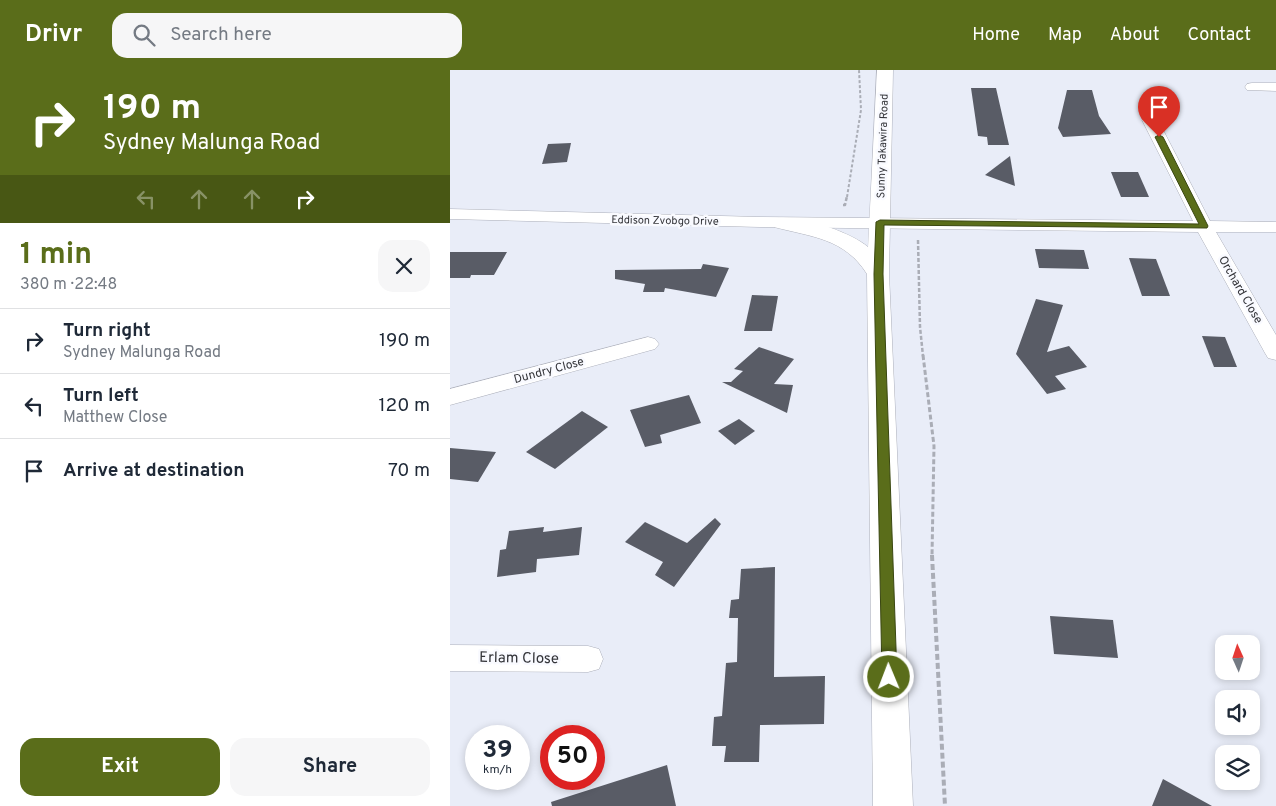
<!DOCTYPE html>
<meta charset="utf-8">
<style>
body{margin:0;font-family:Overpass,sans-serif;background:#f6f6f7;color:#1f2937;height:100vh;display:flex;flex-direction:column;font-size:19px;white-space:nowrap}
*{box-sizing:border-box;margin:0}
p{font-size:16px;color:#747a83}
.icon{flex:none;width:28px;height:28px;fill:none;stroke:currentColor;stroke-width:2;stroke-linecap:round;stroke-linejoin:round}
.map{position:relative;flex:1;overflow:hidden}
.details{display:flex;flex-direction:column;background:#fff;width:450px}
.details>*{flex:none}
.top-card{background:#5a6d1a;color:#fff;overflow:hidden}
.needle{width:32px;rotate:357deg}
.buttons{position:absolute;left:765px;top:565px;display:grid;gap:10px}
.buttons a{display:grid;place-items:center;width:45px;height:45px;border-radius:10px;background:#fff;box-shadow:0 2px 8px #0003;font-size:25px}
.speed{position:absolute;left:15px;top:655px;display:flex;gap:10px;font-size:25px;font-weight:700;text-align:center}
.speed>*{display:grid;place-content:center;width:65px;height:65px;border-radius:50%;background:#fff;box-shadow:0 2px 8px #0003;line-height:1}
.speed small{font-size:12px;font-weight:400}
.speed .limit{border:8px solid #d22;background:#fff;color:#111}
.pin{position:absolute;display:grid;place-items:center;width:42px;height:42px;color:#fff;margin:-51px -21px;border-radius:50% 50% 50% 0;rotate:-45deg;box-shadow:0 0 5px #0007}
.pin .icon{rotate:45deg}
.me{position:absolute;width:55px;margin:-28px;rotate:359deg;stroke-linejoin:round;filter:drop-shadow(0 0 4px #0008)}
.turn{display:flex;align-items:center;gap:18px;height:105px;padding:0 20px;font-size:22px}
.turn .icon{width:65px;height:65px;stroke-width:2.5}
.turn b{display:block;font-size:35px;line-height:42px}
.lanes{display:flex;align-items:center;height:48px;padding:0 20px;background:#0003;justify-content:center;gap:25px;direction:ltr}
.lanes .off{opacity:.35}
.round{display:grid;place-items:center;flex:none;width:52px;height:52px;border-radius:15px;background:#f6f6f7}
.headline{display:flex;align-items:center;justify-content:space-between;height:85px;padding:0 20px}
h1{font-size:30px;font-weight:700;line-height:38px;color:#5a6d1a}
.button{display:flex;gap:10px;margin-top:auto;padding:10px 20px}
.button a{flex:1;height:58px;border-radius:15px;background:#5a6d1a;color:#fff;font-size:20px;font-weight:700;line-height:58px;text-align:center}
.button a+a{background:#f6f6f7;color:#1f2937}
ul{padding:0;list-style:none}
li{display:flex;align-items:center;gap:15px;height:65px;padding:0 20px;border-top:1px solid #e0e1e3}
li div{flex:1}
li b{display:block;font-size:19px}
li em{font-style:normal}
header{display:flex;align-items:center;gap:30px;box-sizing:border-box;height:70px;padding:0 25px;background:#5a6d1a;color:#fff}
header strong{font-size:24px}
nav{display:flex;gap:28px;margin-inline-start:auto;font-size:18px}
.search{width:350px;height:45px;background:#f6f6f7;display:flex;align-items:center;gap:12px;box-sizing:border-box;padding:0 18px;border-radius:15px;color:#747a83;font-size:19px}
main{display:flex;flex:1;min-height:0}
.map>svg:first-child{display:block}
.building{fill:#595c66}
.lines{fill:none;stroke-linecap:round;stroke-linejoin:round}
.minor-casing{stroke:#acafba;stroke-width:1}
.major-casing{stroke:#acafba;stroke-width:1}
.path-far3{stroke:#aaadb6;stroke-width:2;stroke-dasharray:3 2;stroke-linecap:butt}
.path-far2{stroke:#aaadb6;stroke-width:2.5;stroke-dasharray:4 2;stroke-linecap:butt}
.path-far1{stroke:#aaadb6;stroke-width:3;stroke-dasharray:5 2.5;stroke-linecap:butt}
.path{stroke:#aaadb6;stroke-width:4;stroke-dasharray:6 3;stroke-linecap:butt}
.minor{fill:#fff;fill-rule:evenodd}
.major{fill:#fff;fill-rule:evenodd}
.route{fill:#5a6d1a;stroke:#3a4711}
.labels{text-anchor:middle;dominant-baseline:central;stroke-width:5;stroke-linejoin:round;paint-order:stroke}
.far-street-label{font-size:11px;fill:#333439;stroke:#f9faff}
.street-label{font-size:12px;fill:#333439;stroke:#f9faff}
.near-street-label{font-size:15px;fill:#333439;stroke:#f9faff}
</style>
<header>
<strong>Drivr</strong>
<div class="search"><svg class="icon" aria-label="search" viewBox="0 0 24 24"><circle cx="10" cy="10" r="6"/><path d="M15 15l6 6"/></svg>Search here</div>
<nav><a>Home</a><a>Map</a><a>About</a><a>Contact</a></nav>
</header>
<main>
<section class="details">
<div class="top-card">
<div class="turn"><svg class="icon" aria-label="right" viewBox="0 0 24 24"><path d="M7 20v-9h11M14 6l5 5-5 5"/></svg><div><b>190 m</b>Sydney Malunga Road</div></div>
<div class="lanes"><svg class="icon off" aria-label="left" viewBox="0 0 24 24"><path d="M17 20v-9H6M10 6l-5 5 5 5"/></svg><svg class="icon off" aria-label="ahead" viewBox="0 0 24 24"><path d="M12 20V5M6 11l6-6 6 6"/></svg><svg class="icon off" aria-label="ahead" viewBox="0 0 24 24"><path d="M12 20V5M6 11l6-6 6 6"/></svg><svg class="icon" aria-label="right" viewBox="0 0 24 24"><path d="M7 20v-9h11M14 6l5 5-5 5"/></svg></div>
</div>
<div class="headline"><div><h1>1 min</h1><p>380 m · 22:48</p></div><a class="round"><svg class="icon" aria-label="close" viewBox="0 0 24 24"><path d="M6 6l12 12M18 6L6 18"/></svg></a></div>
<ul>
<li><svg class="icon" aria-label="right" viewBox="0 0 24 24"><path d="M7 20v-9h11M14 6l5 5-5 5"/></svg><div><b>Turn right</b><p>Sydney Malunga Road</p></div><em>190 m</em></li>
<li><svg class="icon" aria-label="left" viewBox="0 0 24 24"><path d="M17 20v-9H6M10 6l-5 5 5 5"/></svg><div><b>Turn left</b><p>Matthew Close</p></div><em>120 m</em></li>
<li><svg class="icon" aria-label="arrive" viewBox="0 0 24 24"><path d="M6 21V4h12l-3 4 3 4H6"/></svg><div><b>Arrive at destination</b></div><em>70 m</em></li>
</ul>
<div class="button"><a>Exit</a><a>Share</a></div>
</section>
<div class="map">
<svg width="826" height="736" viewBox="0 0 826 736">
<rect width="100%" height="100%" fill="#e9edf8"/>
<!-- building -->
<g class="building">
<polygon points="521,18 546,18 559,75 538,75 537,67 528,66"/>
<polygon points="617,20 642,20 649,46 661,64 613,67 608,58"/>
<polygon points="121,73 117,92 92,94 98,74"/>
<polygon points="560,86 565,116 535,105"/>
<polygon points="661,102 688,102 699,127 671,127"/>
<polygon points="585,179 634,180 639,199 589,198"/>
<polygon points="0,182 57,182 44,205 21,205 20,208 0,208"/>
<polygon points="679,188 706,189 720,226 692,226"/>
<polygon points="253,194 279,198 266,227 215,218 214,222 193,222 195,214 165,209 165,200 251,199"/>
<polygon points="302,225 328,226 322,261 294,261"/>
<polygon points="586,229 613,235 597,282 619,276 637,297 605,306 616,319 597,324 566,284"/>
<polygon points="752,266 775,267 787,297 764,297"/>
<polygon points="309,277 344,289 324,314 343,315 337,343 272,312 281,312 293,301 284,299"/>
<polygon points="239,325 251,353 210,365 212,373 195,377 180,340"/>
<polygon points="132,341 158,357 105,399 76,382"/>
<polygon points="289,349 305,361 285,375 268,361"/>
<polygon points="0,378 46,382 28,412 0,409"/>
<polygon points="265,448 271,454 224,517 205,505 213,492 175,472 195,452 237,473"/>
<polygon points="94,457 93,462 132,457 129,485 87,489 86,502 47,507 50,480 56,479 59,461"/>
<polygon points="325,497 324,607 375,606 374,654 310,655 309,692 274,692 276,676 262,676 264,647 272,646 276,593 287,592 288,548 279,548 281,530 289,529 291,499"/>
<polygon points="600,546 663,550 668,588 604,584"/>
<polygon points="217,695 226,736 102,736 101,732"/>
<polygon points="713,709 762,736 702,736"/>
</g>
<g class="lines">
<!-- minor casing -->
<g class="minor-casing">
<g id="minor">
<polygon points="802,13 826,13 826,21 797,20 795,17 797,14"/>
<polygon points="700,45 705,47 708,50 760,151 826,152 826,162 766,162 826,265 826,290 818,288 815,283 748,162 310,157 0,149 0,139 310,147 743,151 692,50 695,47"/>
<polygon points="198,267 205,269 209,274 205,279 0,335 0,319"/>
<polygon points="0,575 138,576 149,579 153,589 149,599 138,602 0,601"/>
</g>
</g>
<!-- major casing -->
<g class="major-casing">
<path id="major" d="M427 0H443L439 204 463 736H423L417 204C394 168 362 167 324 157L321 153 324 149C345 143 401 162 418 177Z"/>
</g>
<!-- path-far3 -->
<polyline class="path-far3" points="397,127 411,40 409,0"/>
<!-- path-far2 -->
<g class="path-far2">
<polyline points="393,135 395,135 397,126"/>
<polyline points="468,170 470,257 473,286"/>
</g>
<!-- path-far1 -->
<polyline class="path-far1" points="473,285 484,376 482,486"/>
<!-- path -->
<polyline class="path" points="482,485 495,736"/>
<!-- minor -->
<use href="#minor" class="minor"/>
<!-- major -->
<use href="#major" class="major"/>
</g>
<!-- route -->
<polygon class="route" points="709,65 713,67 758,156 757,158 434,155 433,204 447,607 444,611 439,613 434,611 432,607 424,204 426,152 430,150 749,154 705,67"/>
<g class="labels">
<!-- far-street labels -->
<g class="far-street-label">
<text transform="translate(433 76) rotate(-88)">Sunny Takawira Road</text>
<text transform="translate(215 151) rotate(1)">Eddison Zvobgo Drive</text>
</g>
<!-- street labels -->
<g class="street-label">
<text transform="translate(790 220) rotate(60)">Orchard Close</text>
<text transform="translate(99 301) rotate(-15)">Dundry Close</text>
</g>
<!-- near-street labels -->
<g class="near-street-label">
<text transform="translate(69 589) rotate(1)">Erlam Close</text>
</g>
</g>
</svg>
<div class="buttons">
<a><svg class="needle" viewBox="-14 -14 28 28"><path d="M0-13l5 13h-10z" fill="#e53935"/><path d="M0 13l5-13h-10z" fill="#747a83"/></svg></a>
<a><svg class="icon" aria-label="sound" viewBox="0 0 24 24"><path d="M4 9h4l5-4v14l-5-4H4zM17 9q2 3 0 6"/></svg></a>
<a><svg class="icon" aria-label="layers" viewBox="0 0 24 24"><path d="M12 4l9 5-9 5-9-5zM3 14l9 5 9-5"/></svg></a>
</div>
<div class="speed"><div>39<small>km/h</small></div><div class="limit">50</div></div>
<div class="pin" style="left:709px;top:67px;background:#d93025"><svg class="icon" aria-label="arrive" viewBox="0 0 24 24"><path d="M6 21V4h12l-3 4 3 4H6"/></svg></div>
<svg class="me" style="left:439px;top:607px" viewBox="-20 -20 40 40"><circle r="17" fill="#5a6d1a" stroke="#fff" stroke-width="3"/><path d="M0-11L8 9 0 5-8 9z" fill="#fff"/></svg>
</div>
</main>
